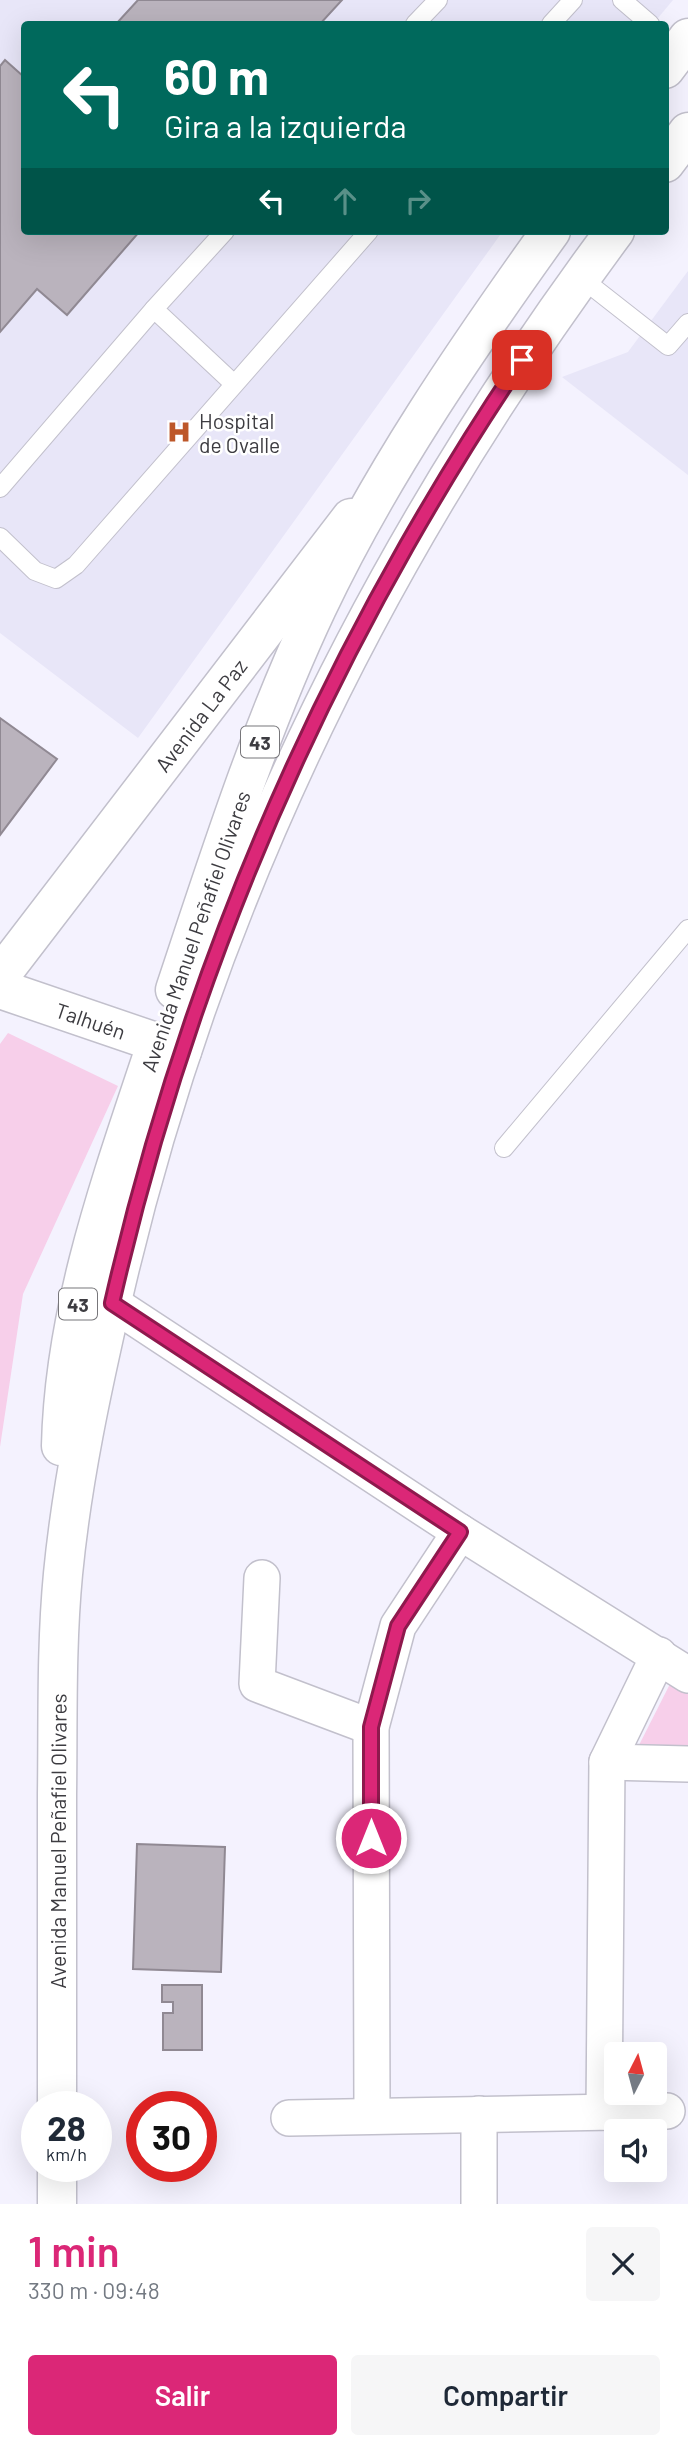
<!DOCTYPE html>
<html lang="es">
<meta charset="utf-8">
<style>
body{margin:0;font-family:Barlow,sans-serif;background:#f6f6f7;color:#1f2937;height:100vh;display:flex;flex-direction:column;font-size:26px;white-space:nowrap}
*{box-sizing:border-box;margin:0}
p{font-size:23px;color:#747a83}
.icon{flex:none;width:38px;height:38px;fill:none;stroke:currentColor;stroke-width:2;stroke-linecap:round;stroke-linejoin:round}
.map{position:relative;height:2204px;overflow:hidden}
.panel{display:flex;flex-direction:column;background:#fff;flex:1}
.panel>*{flex:none}
.top-card{position:absolute;left:21px;top:21px;width:648px;height:214px;border-radius:7px;box-shadow:0 7px 28px #0002;background:#00695c;color:#fff;overflow:hidden}
.needle{width:46px;rotate:6deg}
.fabs{position:absolute;left:604px;top:2042px;display:grid;gap:14px}
.fabs a{display:grid;place-items:center;width:63px;height:63px;border-radius:7px;background:#fff;box-shadow:0 7px 28px #0002;font-size:35px}
.speed{position:absolute;left:21px;top:2091px;display:flex;gap:14px;font-size:35px;font-weight:700;text-align:center}
.speed>*{display:grid;place-content:center;width:91px;height:91px;border-radius:50%;background:#fff;box-shadow:0 7px 28px #0002;line-height:1}
.speed small{font-size:18px;font-weight:400}
.speed .limit{border:10px solid #d22;background:#fff;color:#111}
.pin{position:absolute;display:grid;place-items:center;width:60px;height:60px;color:#fff;margin:-30px;border-radius:14px;box-shadow:0 4px 10px #0006}
.me{position:absolute;width:77px;margin:-38px;rotate:0deg;stroke-linejoin:round;filter:drop-shadow(0 0 5px #0008)}
.turn{display:flex;align-items:center;gap:24px;height:147px;padding:0 28px;font-size:32px}
.turn .icon{width:91px;height:91px;stroke-width:2.5}
.turn b{display:block;font-size:49px;line-height:60px}
.lanes{display:flex;align-items:center;height:66px;padding:0 28px;background:#0003;justify-content:center;gap:35px;direction:ltr}
.lanes .off{opacity:.35}
.round{display:grid;place-items:center;flex:none;width:74px;height:74px;border-radius:7px;background:#f6f6f7}
.summary{display:flex;align-items:center;justify-content:space-between;height:119px;padding:0 28px}
h1{font-size:42px;font-weight:600;line-height:52px;color:#db2777}
.primary-button{display:flex;gap:14px;margin-top:auto;padding:14px 28px}
.primary-button a{flex:1;height:80px;border-radius:7px;background:#db2777;color:#fff;font-size:28px;font-weight:600;line-height:80px;text-align:center}
.primary-button a+a{background:#f6f6f7;color:#1f2937}
.map>svg:first-child{display:block}
.built{fill:#e8e6f8}
.green{fill:#f7cfea}
.building{fill:#bab3bd;stroke:#908993;stroke-width:2}
.lines{fill:none;stroke-linecap:round;stroke-linejoin:round}
.service-casing{stroke:#c2c0cc;stroke-width:20}
.minor-casing{stroke:#c2c0cc;stroke-width:38}
.secondary-casing{stroke:#c2c0cc;stroke-width:41}
.primary-casing{stroke:#c2c0cc;stroke-width:41}
.service{stroke:#fff;stroke-width:18}
.minor{stroke:#fff;stroke-width:35}
.secondary{stroke:#fff;stroke-width:38}
.primary{stroke:#fff;stroke-width:38}
.route-casing{stroke:#8e194d;stroke-width:18}
.route{stroke:#db2777;stroke-width:12}
.labels{text-anchor:middle;dominant-baseline:central;stroke-width:5;stroke-linejoin:round;paint-order:stroke}
.shield{fill:#fff;stroke:#77767a;stroke-width:2}
.shield-label{font-size:19px;font-weight:bold;fill:#3d3c41}
.poi-label{font-size:21px;fill:#3d3c41;stroke:#fff;text-anchor:start}
.street-label{font-size:21px;fill:#3d3c41;stroke:#fff}
</style>
<div class="map">
<svg width="688" height="2204" viewBox="0 0 688 2204">
<rect width="100%" height="100%" fill="#f4f2fe"/>
<!-- built -->
<g class="built">
<polygon points="0,0 673,0 653,24 24,24 24,231 503,231 138,738 0,633"/>
<polygon points="688,271 688,475 562,377 628,352"/>
</g>
<!-- green -->
<g class="green">
<polygon points="8,1033 118,1086 23,1294 0,1447 0,1044"/>
<polygon points="671,1682 688,1693 688,1752 636,1751"/>
</g>
<!-- building -->
<g class="building">
<polygon points="138,0 342,0 320,24 116,24"/>
<polygon points="5,60 24,77 24,231 140,231 67,315 37,289 0,332 0,66"/>
<polygon points="0,718 57,759 0,835"/>
<polygon points="137,1844 225,1847 221,1972 133,1969"/>
<polygon points="162,1985 202,1985 202,2050 163,2050 163,2013 173,2013 173,2002 162,2002"/>
</g>
<g class="lines">
<!-- service casing -->
<g class="service-casing">
<g id="service">
<polyline points="622,0 650,24"/>
<polyline points="415,24 438,0"/>
<polyline points="551,24 573,0"/>
<polyline points="225,231 154,309 233,383"/>
<polyline points="580,277 668,346 688,323"/>
<polyline points="0,488 154,309"/>
<polyline points="0,537 35,571 56,579 76,565 369,231"/>
<polyline points="504,1148 688,929"/>
</g>
</g>
<!-- minor casing -->
<g class="minor-casing">
<g id="minor">
<polyline points="112,1303 460,1532 688,1675"/>
<polyline points="262,1578 257,1684 371,1727"/>
<polyline points="607,1762 688,1764"/>
<polyline points="604,2112 607,1762 659,1655"/>
<polyline points="372,2116 371,1727 398,1626 460,1532"/>
<polyline points="289,2118 667,2111"/>
<polyline points="479,2204 479,2114"/>
</g>
</g>
<!-- secondary casing -->
<g class="secondary-casing">
<g id="secondary">
<path id="s1" d="M0 976 351 518"/>
<path id="s2" d="M0 989 182 1051"/>
</g>
</g>
<!-- primary casing -->
<g class="primary-casing">
<g id="primary">
<polyline points="665,69 688,38"/>
<polyline points="665,163 688,132"/>
<path d="M175 990C218 861 259 731 317 608 380 475 465 351 551 231"/>
<path d="M61 1446C64 1312 109 1186 151 1060"/>
<path id="s3" d="M57 2107C57 2003 57 1899 57 1795 58 1722 56 1647 63 1574 72 1481 92 1388 113 1297 203 905 375 553 615 231"/>
<polyline points="57,2204 57,2166"/>
</g>
</g>
<!-- service -->
<use href="#service" class="service"/>
<!-- minor -->
<use href="#minor" class="minor"/>
<!-- secondary -->
<use href="#secondary" class="secondary"/>
<!-- primary -->
<use href="#primary" class="primary"/>
</g>
<g class="lines">
<!-- route casing -->
<g class="route-casing">
<path id="route" d="M371 1838V1727L398 1626 460 1532 112 1303C173 1037 272 782 407 545 443 482 481 420 522 360"/>
</g>
<!-- route -->
<use href="#route" class="route"/>
</g>
<!-- icons -->
<defs>
<g id="hospital-bare" transform="scale(1.89)"><path d="M-5-5h3v3.5h4V-5h3V5h-3V1.5h-4V5h-3Z" fill="#bd5729" stroke="#fff" stroke-width="2.5" paint-order="stroke"/></g>
</defs>
<g fill-rule="evenodd">
<use href="#hospital-bare" x="179" y="432"/>
</g>
<g class="labels">
<!-- shield labels -->
<g class="shield">
<rect x="241" y="726.5" width="38" height="31" rx="5"/>
<rect x="59" y="1288.5" width="38" height="31" rx="5"/>
</g>
<g class="shield-label">
<text x="260" y="742">43</text>
<text x="78" y="1304">43</text>
</g>
<!-- poi labels -->
<g class="poi-label">
<text x="199" y="420">Hospital<tspan x="199" dy="24">de Ovalle</tspan></text>
</g>
<!-- street labels -->
<g class="street-label">
<text stroke="none"><textPath href="#s1" startOffset="329">Avenida La Paz</textPath></text>
<text transform="translate(195 931) rotate(-71)">Avenida Manuel Peñafiel Olivares</text>
<text stroke="none"><textPath href="#s2" startOffset="96">Talhuén</textPath></text>
<text stroke="none"><textPath href="#s3" startOffset="266">Avenida Manuel Peñafiel Olivares</textPath></text>
</g>
</g>
</svg>
<div class="fabs">
<a><svg class="needle" viewBox="-14 -14 28 28"><path d="M0-13l5 13h-10z" fill="#e53935"/><path d="M0 13l5-13h-10z" fill="#747a83"/></svg></a>
<a><svg class="icon" aria-label="sound" viewBox="0 0 24 24"><path d="M4 9h4l5-4v14l-5-4H4zM17 9q2 3 0 6"/></svg></a>
</div>
<div class="speed"><div>28<small>km/h</small></div><div class="limit">30</div></div>
<div class="pin" style="left:522px;top:360px;background:#d93025"><svg class="icon" aria-label="arrive" viewBox="0 0 24 24"><path d="M6 21V4h12l-3 4 3 4H6"/></svg></div>
<svg class="me" style="left:371px;top:1838px" viewBox="-20 -20 40 40"><circle r="17" fill="#db2777" stroke="#fff" stroke-width="3"/><path d="M0-11L8 9 0 5-8 9z" fill="#fff"/></svg>
<div class="top-card">
<div class="turn"><svg class="icon" aria-label="left" viewBox="0 0 24 24"><path d="M17 20v-9H6M10 6l-5 5 5 5"/></svg><div><b>60 m</b>Gira a la izquierda</div></div>
<div class="lanes"><svg class="icon" aria-label="left" viewBox="0 0 24 24"><path d="M17 20v-9H6M10 6l-5 5 5 5"/></svg><svg class="icon off" aria-label="ahead" viewBox="0 0 24 24"><path d="M12 20V5M6 11l6-6 6 6"/></svg><svg class="icon off" aria-label="right" viewBox="0 0 24 24"><path d="M7 20v-9h11M14 6l5 5-5 5"/></svg></div>
</div>
</div>
<section class="panel">
<div class="summary"><div><h1>1 min</h1><p>330 m · 09:48</p></div><a class="round"><svg class="icon" aria-label="close" viewBox="0 0 24 24"><path d="M6 6l12 12M18 6L6 18"/></svg></a></div>
<div class="primary-button"><a>Salir</a><a>Compartir</a></div>
</section>
